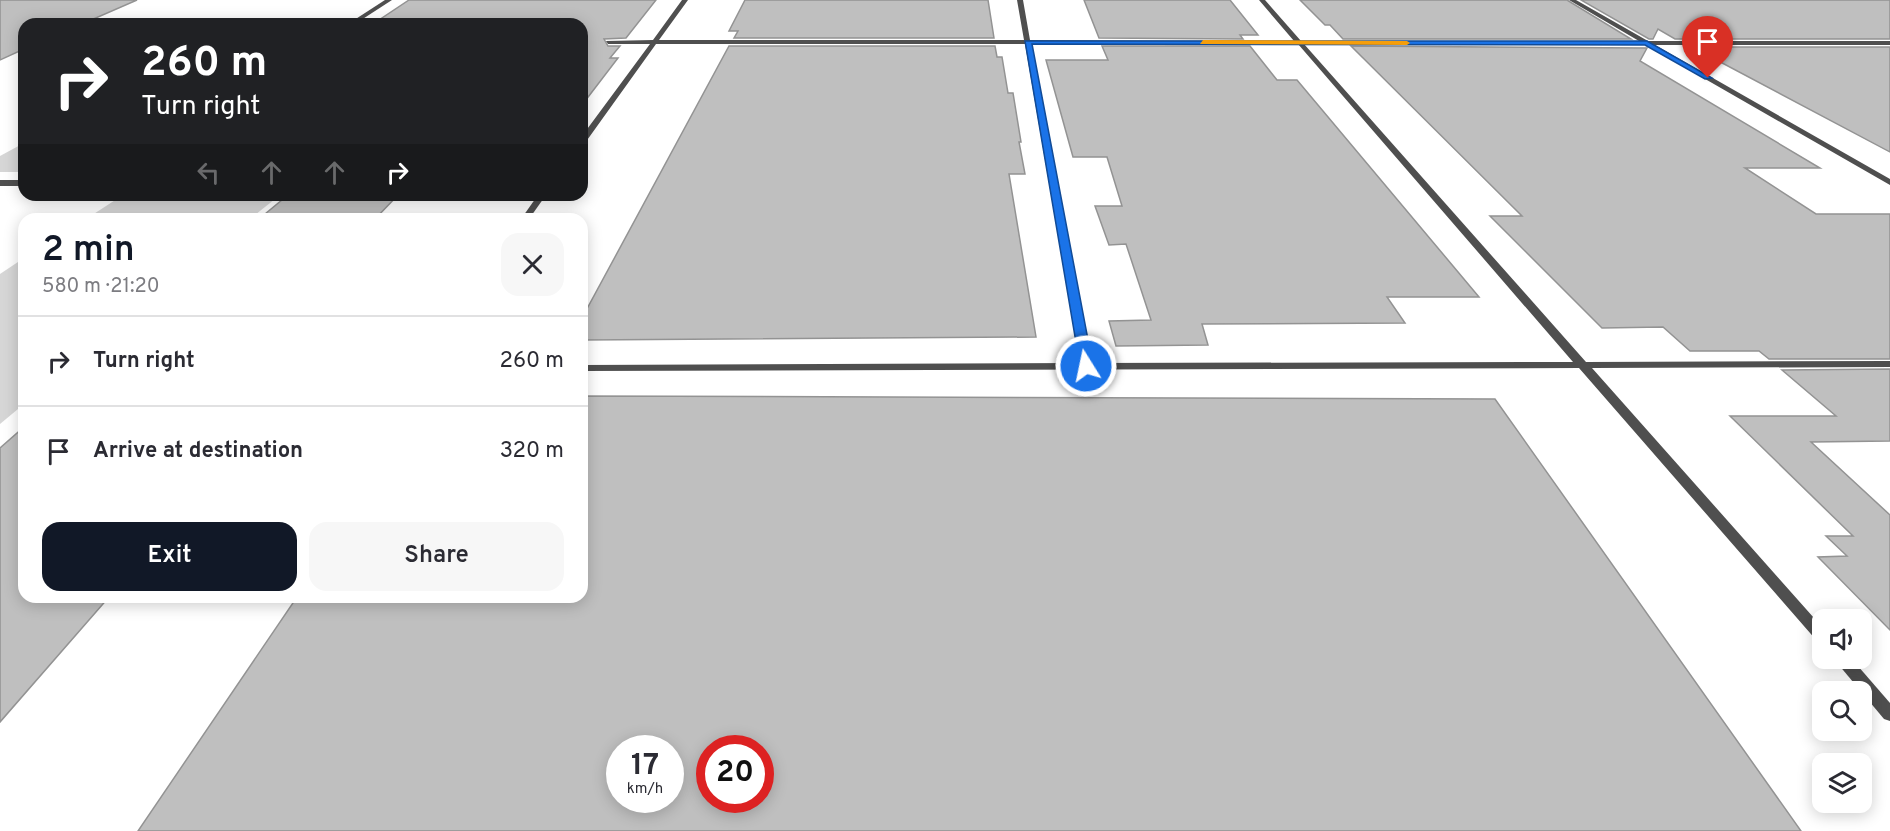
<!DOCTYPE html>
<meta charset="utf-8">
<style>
body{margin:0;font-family:Overpass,sans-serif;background:#f7f7f7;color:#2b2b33;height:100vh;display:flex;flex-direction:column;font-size:22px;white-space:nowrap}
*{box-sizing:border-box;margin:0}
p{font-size:20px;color:#7c7c81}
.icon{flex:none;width:33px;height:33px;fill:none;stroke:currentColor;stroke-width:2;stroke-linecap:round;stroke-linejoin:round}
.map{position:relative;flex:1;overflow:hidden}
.side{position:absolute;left:18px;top:213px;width:570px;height:390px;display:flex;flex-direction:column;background:#fff;border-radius:18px;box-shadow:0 3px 15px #0003}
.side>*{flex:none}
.banner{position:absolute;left:18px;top:18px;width:570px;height:183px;border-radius:18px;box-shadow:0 3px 15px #0003;background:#202124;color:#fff;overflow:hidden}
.controls{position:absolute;left:1812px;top:609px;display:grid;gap:12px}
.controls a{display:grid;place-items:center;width:60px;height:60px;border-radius:12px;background:#fff;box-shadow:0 3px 15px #0003;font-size:30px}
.speed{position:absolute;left:606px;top:735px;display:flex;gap:12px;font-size:30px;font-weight:700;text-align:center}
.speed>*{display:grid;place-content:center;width:78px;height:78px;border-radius:50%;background:#fff;box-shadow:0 3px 15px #0003;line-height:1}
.speed small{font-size:15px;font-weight:400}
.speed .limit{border:9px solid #d22;background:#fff;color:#111}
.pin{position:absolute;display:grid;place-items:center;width:51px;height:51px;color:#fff;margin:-62px -26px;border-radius:50% 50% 50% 0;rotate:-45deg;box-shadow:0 0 6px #0007}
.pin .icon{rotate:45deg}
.me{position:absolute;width:66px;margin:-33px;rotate:350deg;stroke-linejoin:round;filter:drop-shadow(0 0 4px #0008)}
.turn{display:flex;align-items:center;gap:21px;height:126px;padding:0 24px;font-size:27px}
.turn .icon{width:78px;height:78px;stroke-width:2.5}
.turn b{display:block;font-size:42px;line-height:51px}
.lanes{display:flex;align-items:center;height:57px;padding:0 24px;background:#0003;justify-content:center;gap:30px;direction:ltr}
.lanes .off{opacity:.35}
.round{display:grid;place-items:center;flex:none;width:63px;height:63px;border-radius:18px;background:#f7f7f7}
.headline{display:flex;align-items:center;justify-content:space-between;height:102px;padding:0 24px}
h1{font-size:36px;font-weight:600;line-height:45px;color:#111827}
.primary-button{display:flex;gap:12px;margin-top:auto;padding:12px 24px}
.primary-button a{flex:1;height:69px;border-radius:18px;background:#111827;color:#fff;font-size:24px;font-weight:600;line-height:69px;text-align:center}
.primary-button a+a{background:#f7f7f7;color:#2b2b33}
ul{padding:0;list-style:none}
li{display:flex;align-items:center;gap:18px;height:90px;padding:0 24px;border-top:2px solid #e1e1e2}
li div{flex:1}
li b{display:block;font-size:22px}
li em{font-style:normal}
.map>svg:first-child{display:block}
.green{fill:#d6d6d6}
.building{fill:#bfbfbf;stroke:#939393;stroke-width:1.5;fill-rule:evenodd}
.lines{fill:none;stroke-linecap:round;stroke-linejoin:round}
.lane{fill:#4f4f4f;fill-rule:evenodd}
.route{fill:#1a73e8;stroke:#114b97;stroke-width:1.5}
.slow{fill:#f59e0b}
</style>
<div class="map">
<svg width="1890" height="831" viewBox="0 0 1890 831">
<rect width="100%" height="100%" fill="#fff"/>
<!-- green -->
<g class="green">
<polygon points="24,143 24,172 0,172 0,156"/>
<polygon points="123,195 280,195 250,219 86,219"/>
<polygon points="24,258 24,404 0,424 0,274"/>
</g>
<!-- building -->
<g class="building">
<polygon points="0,0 137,0 82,24 24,24 24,49 0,60"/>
<polygon points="409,0 656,0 626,38 604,39 608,46 620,46 610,58 618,58 582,105 582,24 373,24"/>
<polygon points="745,0 988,0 994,38 734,38 738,31 729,31"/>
<polygon points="1084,0 1230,0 1258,35 1240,35 1243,39 1099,38"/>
<polygon points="1300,0 1567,0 1631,39 1343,39 1330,25 1325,25"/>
<polygon points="1581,0 1890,0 1890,39 1675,39 1658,29 1653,39 1649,39"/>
<polygon points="729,46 995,46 997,57 1002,57 1008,93 1013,93 1021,142 1019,142 1025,174 1009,174 1036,337 582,340 582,318"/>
<polygon points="1102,46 1250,46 1277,80 1297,80 1479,297 1387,297 1405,323 1202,324 1208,345 1116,346 1109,321 1151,320 1126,244 1109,245 1095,206 1122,206 1107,157 1073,157 1046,60 1108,60"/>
<polygon points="1351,46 1647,48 1640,61 1820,168 1745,168 1816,214 1890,214 1890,359 1769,359 1759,351 1690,351 1663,327 1602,328 1490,216 1522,216"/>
<polygon points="1692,47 1890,47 1890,152"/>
<polygon points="288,195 398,195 375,219 259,219"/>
<polygon points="1890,369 1890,441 1811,442 1890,515 1890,630 1818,557 1847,556 1826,536 1853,536 1730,416 1836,416 1782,370"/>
<path d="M582 396 1495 399 1801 831H138L297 597H582ZM620 748H670V800H620ZM710 748H760V800H710Z"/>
<polygon points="24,427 24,597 109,597 0,722 0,448"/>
</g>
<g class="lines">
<!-- lane -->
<g class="lane">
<polygon points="385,0 392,0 355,24 348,24"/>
<path d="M682 0H688L659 40H1024L1017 0H1023L1030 40 1294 41 1259 0H1265L1301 41H1639L1569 0H1576L1648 41H1890V45H1655L1890 179V185L1646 45 1304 44 1586 362 1890 361V367L1592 368 1822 627V643L1817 641 1579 368 582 371V365L1080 363 1025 44H656L585 143H582V136L650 44H608L606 41 653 40ZM1031 44H1298L1573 362 1091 363Z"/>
<rect x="0" y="180" width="24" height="6"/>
<polygon points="538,195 546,195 529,219 521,219"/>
<polygon points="1833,658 1851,658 1890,703 1890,721 1884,719"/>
</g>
</g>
<!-- route -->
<polygon class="route" points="1025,41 1647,41 1712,78 1705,79 1645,45 1032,44 1093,366 1086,370 1080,366"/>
<!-- slow -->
<polygon class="slow" points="1203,40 1407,41 1410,43 1407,45 1200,44"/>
</svg>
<div class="controls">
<a><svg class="icon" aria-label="sound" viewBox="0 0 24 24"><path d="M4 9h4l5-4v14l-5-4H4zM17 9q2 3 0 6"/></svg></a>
<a><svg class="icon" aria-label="search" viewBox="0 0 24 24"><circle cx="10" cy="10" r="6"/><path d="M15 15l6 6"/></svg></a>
<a><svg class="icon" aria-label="layers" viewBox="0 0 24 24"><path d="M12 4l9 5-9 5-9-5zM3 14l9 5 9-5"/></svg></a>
</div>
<div class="speed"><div>17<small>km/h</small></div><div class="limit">20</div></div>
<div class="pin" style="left:1708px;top:78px;background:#d93025"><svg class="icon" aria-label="arrive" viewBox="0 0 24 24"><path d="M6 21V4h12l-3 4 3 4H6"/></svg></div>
<svg class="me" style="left:1086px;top:366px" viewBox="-20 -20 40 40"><circle r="17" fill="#1a73e8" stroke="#fff" stroke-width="3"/><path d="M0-11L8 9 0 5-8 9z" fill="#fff"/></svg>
<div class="banner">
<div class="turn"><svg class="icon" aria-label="right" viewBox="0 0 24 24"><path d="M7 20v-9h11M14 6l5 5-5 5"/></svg><div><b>260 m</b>Turn right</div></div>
<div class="lanes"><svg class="icon off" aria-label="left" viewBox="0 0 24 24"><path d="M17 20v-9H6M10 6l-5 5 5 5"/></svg><svg class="icon off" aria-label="ahead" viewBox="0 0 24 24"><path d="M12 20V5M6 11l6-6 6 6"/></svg><svg class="icon off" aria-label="ahead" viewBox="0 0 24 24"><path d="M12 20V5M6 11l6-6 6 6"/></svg><svg class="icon" aria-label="right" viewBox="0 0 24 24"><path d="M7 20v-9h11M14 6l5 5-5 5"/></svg></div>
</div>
<section class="side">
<div class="headline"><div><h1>2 min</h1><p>580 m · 21:20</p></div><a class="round"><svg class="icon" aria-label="close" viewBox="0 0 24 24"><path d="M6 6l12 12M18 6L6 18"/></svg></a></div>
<ul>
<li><svg class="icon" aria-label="right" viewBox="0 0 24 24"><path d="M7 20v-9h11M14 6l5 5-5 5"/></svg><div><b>Turn right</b></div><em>260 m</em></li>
<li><svg class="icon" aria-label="arrive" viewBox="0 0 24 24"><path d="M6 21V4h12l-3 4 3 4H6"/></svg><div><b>Arrive at destination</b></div><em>320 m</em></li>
</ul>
<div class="primary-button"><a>Exit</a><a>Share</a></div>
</section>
</div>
